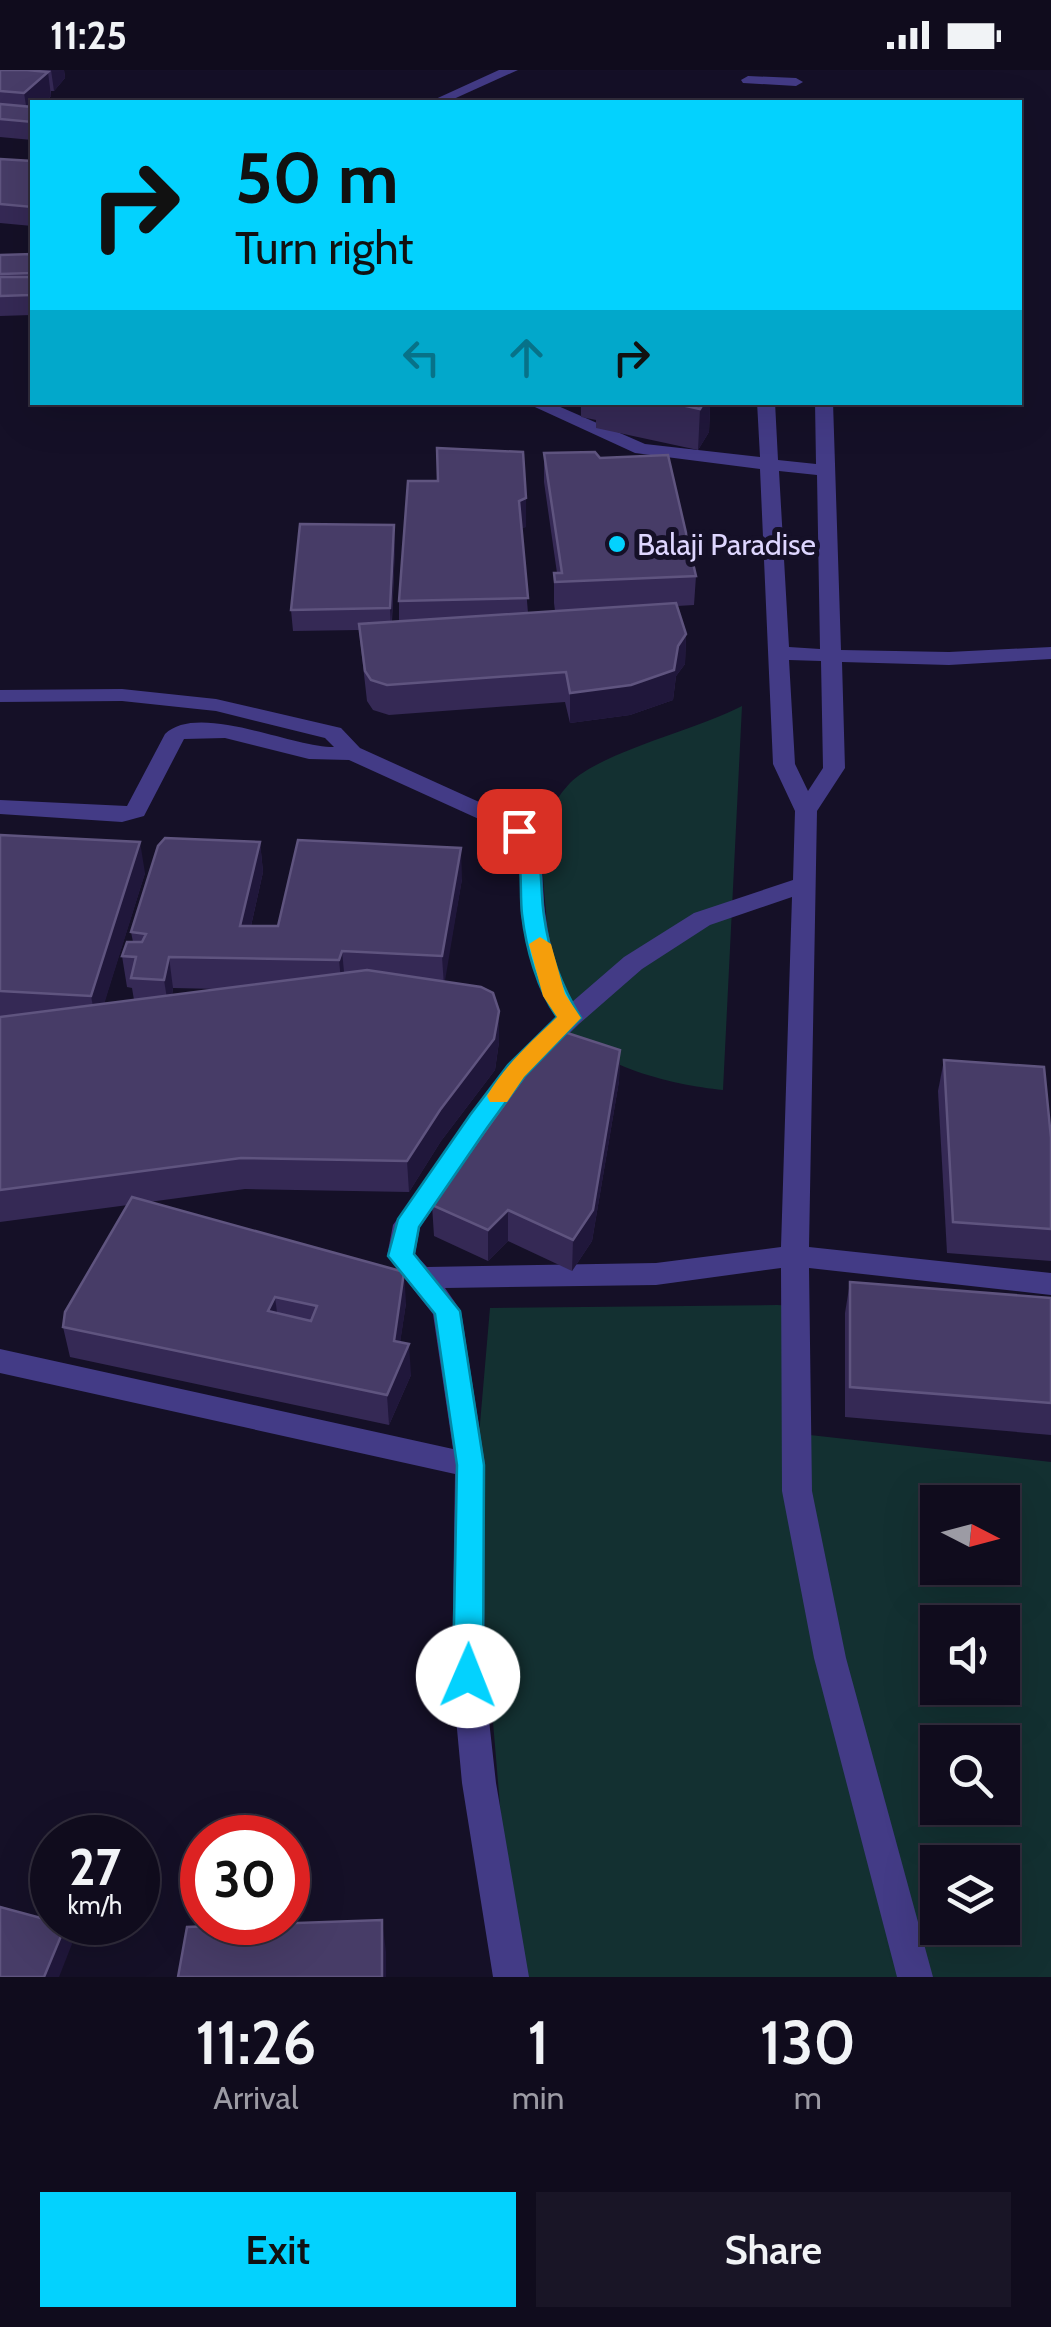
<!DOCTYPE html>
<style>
body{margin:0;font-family:Cabin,sans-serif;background:#191526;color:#f1f3f6;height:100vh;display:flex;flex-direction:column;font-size:38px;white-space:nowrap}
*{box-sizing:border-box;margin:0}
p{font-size:32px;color:#9c9ba4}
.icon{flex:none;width:55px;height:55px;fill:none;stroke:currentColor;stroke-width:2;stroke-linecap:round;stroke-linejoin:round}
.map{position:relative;height:1907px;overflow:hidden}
.side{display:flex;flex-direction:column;background:#100c1d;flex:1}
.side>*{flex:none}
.hud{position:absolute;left:30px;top:30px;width:992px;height:305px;border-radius:0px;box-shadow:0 10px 40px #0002,0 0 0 2px #302c3b;background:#03d2fe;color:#111;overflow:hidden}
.needle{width:65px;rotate:96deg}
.controls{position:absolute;left:920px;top:1415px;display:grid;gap:20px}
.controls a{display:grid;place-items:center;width:100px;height:100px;border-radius:0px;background:#100c1d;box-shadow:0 10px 40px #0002,0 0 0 2px #302c3b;font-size:50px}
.speed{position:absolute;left:30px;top:1745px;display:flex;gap:20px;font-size:50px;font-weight:700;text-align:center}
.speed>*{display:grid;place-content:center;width:130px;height:130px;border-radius:50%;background:#100c1d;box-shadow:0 10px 40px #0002,0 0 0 2px #302c3b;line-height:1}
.speed small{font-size:25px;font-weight:400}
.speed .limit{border:15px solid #d22;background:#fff;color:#111}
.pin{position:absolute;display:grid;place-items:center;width:85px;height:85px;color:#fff;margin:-42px;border-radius:20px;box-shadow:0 5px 15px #0006}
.me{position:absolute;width:110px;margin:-55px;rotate:1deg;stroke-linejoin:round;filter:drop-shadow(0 0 8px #0008)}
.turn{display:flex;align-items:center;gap:35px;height:210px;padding:0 40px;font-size:45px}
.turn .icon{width:130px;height:130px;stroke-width:2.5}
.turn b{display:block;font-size:70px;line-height:85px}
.lanes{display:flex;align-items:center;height:95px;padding:0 40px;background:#0003;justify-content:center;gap:50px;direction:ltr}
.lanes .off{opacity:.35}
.eta{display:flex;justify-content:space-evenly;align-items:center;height:170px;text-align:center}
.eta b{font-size:60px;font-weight:600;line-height:70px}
.primary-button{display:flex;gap:20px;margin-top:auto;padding:20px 40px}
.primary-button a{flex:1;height:115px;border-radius:0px;background:#03d2fe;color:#111;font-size:40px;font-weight:600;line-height:115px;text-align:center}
.primary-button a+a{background:#191526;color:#f1f3f6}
.status{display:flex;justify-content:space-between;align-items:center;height:70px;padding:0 50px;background:#100c1d;direction:ltr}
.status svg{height:28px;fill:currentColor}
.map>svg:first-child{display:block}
.green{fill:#133031;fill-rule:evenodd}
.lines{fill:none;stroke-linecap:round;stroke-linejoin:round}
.minor{fill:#433b86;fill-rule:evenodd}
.wall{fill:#352955;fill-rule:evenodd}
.shaded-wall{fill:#20173b}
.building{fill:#473c67;stroke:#5f547f;stroke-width:2.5;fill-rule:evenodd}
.route{fill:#03d2fe;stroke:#0288a5;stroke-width:2.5}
.slow{fill:#f59e0b}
.poi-dot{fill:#03d2fe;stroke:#151027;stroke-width:4}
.labels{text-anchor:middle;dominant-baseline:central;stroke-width:10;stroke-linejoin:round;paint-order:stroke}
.far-poi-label{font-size:30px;fill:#ded6ff;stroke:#151027;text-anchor:start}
</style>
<div class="status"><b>11:25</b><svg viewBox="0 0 49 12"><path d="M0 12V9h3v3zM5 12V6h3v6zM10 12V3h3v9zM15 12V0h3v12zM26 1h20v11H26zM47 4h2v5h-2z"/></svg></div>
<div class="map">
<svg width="1051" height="1907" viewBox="0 0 1051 1907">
<rect width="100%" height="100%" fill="#151027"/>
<!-- green -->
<g class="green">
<path d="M742 636 723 1020C663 1014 556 988 544 918 539 892 548 867 546 842 542 794 534 751 570 713 601 682 696 660 742 636Z"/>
<path d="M777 1235 795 1236 792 1363 1051 1392V1907H521L504 1784 474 1423 490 1238ZM938 1432H1002V1498H938ZM938 1552H1002V1618H938ZM938 1672H1002V1738H938ZM938 1792H1002V1858H938Z"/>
</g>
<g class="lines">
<!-- minor -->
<g class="minor">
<polygon points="499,0 518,0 447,32 429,32"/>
<polygon points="748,6 796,8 803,12 796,16 743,13 741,10"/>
<path d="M524 332H549L645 374 760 387 757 332H775L778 390 816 394 815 332H833L841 580 949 582 1051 577V589L949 595 842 592 845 698 817 741 809 1177 1051 1203V1225L809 1198 812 1421 846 1588 933 1907H897L814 1588 782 1421 781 1198 656 1215 445 1218 461 1241 485 1395 484 1605 496 1713 529 1907H493L462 1713 452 1605 455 1404 0 1303V1279L453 1379 433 1244 387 1186 393 1155 507 995 556 947C538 918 527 884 522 850 517 819 528 784 503 760L349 690 309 689 225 668 184 669 144 746 122 752 0 744V730L127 736 165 664C198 632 291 677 334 677L325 668 216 641 122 631 0 632V620L122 619 216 629 341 658 360 678 519 750C549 778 540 811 546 848 550 877 558 906 572 932L624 887 694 843 793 810 795 741 773 694 760 399 635 383ZM779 401 817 405 820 579 789 577ZM789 590 821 591 823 698 808 721 795 694ZM792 827 781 1177 656 1193 427 1197 415 1184 420 1157 525 1007 579 954 642 899 710 855Z"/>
</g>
</g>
<!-- wall -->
<g class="wall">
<polygon points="0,0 64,0 65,8 54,21 51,21 51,26 45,32 32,32 32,70 0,67"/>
<polygon points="0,89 32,91 32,156 0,153"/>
<polygon points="32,184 32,245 0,246 0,185"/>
<polygon points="568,332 713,332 710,337 709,362 698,380 596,358 596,350 581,347 581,336"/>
<polygon points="544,383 696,506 694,535 677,536 686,564 685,594 676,606 673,630 630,645 570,653 565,632 389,645 373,640 367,631 359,560 293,561 291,540 395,476 392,552 399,551 399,531 408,411 526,457 521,458 528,543 555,541 554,533 554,503 557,503 544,412"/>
<path d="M0 765 145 803 104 933 134 930 132 918 127 917 122 886 133 872 131 862 260 772 263 802 251 856H278L462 809 444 911 499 972 495 1000 441 1071 409 1122 245 1119 149 1132 406 1233 400 1272 411 1305 389 1355 70 1287 63 1257 128 1135 0 1152ZM173 918 218 919 172 925Z"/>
<polygon points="620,980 619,1011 592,1171 572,1201 508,1171 488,1191 434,1166 432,1135"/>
<polygon points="944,990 1051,1068 1051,1191 947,1183 938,1021"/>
<polygon points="850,1212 1051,1228 1051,1365 845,1347 845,1243"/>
</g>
<!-- shaded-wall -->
<g class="shaded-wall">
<polygon points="51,0 64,0 65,8 54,21"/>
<polygon points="48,2 51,26 44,32 32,32 32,44 28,48 24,23"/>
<polygon points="698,332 713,332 710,337 709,362 698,380 700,339"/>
<polygon points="526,428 526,457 519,459 519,431"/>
<polygon points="394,455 395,476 391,560 390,538"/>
<polygon points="686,564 685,594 676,606 673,630 630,645 570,653 570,623"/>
<polygon points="140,772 145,803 97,957 91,926"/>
<polygon points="260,772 263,802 244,887 240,856"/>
<polygon points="461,778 462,809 444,917 442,886"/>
<polygon points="342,881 345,912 342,921 339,890"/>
<polygon points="169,887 173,918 169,941 164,910"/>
<polygon points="499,941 499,972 495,1000 441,1071 409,1122 407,1091"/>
<polygon points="620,980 619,1011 592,1171 572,1201 573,1170"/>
<polygon points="508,1140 508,1171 488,1191 488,1160"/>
<polygon points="404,1202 406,1233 396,1301 394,1271"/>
<polygon points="275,1227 279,1258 268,1241"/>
<polygon points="409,1274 411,1305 389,1355 387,1325"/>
<polygon points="382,1850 386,1882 386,1907 382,1907"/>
<polygon points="66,1854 72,1874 59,1907 44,1907"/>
</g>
<!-- building -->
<g class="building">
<polygon points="0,0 27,0 48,2 24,23 0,21"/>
<polygon points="0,34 32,37 32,52 0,49"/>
<polygon points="0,89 32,91 32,137 0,134"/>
<polygon points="32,184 32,203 0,204 0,185"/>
<polygon points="0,207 32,207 32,219 30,225 0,226"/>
<polygon points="668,332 704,332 700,339"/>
<polygon points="437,378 523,382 526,428 519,431 528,528 399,531 408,411 438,411"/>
<polygon points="595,382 600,388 668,385 696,506 555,512 554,503 562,503 544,383"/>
<polygon points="300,454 394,455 390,538 291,540"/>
<polygon points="676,533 686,564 678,576 674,600 631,615 570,623 566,602 387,615 371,610 365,601 359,554"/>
<polygon points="0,765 140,772 91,926 0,921"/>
<polygon points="165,768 260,772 240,856 278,856 298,770 461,778 442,886 342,881 339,890 169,887 164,910 131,908 136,887 122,886 127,872 142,872 146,864 131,862 158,776"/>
<polygon points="367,900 481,917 493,923 499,941 494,969 440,1040 407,1091 241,1088 0,1120 0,947"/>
<polygon points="558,960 620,980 593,1140 573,1170 508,1140 488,1160 432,1135"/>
<polygon points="944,990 1044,997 1051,1068 1051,1159 953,1152"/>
<path d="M132 1127 404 1202 394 1271 409 1274 387 1325 63 1257 65 1242ZM275 1227 317 1236 311 1251 268 1241Z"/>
<polygon points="850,1212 1051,1228 1051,1333 850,1317"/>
<polygon points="0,1837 52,1851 52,1852 66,1854 44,1907 0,1907"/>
<polygon points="382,1850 382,1907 178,1907 187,1857"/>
</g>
<!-- route -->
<path class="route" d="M519 754 527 756C545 783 539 814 544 846 549 883 562 917 581 948L524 1007 487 1058 419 1157 414 1184 460 1241 484 1395 483 1606 478 1615 468 1619 458 1615 453 1606 457 1395 435 1244 388 1186 398 1149 470 1045 508 995 557 947C537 919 526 878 522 844 519 816 525 784 509 761Z"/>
<!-- slow -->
<path class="slow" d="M540 867 551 874 565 924 581 948 524 1007 507 1032H490L487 1026C505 995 531 972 557 947L543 926 529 874Z"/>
<!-- markers -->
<circle class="poi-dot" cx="617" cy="474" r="10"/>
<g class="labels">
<!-- far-poi labels -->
<g class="far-poi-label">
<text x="637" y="474">Balaji Paradise</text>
</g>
</g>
</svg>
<div class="controls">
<a><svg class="needle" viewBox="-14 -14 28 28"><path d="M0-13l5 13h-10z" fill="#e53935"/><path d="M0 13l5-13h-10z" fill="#9c9ba4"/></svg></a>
<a><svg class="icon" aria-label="sound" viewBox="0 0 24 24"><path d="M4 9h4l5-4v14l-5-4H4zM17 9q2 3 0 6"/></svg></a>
<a><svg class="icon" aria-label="search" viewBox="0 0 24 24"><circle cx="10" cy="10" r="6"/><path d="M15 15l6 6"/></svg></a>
<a><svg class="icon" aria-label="layers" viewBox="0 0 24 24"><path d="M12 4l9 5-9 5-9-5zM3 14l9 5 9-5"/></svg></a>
</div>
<div class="speed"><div>27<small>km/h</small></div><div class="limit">30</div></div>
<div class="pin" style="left:519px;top:761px;background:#d93025"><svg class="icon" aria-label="arrive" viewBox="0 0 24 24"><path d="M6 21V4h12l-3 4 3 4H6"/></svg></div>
<svg class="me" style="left:468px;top:1606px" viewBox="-20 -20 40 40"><circle r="19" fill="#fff"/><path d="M0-13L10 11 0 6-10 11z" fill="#03d2fe"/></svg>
<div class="hud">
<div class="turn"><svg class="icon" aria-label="right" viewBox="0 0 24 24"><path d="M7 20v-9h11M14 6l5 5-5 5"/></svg><div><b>50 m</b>Turn right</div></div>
<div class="lanes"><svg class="icon off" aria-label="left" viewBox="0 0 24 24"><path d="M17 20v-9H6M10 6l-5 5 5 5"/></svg><svg class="icon off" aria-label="ahead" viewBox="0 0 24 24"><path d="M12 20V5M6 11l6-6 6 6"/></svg><svg class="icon" aria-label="right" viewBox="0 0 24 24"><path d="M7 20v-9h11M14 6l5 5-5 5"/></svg></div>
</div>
</div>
<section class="side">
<div class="eta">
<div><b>11:26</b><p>Arrival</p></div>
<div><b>1</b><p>min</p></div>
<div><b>130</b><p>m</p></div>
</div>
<div class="primary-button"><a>Exit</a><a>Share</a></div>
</section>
